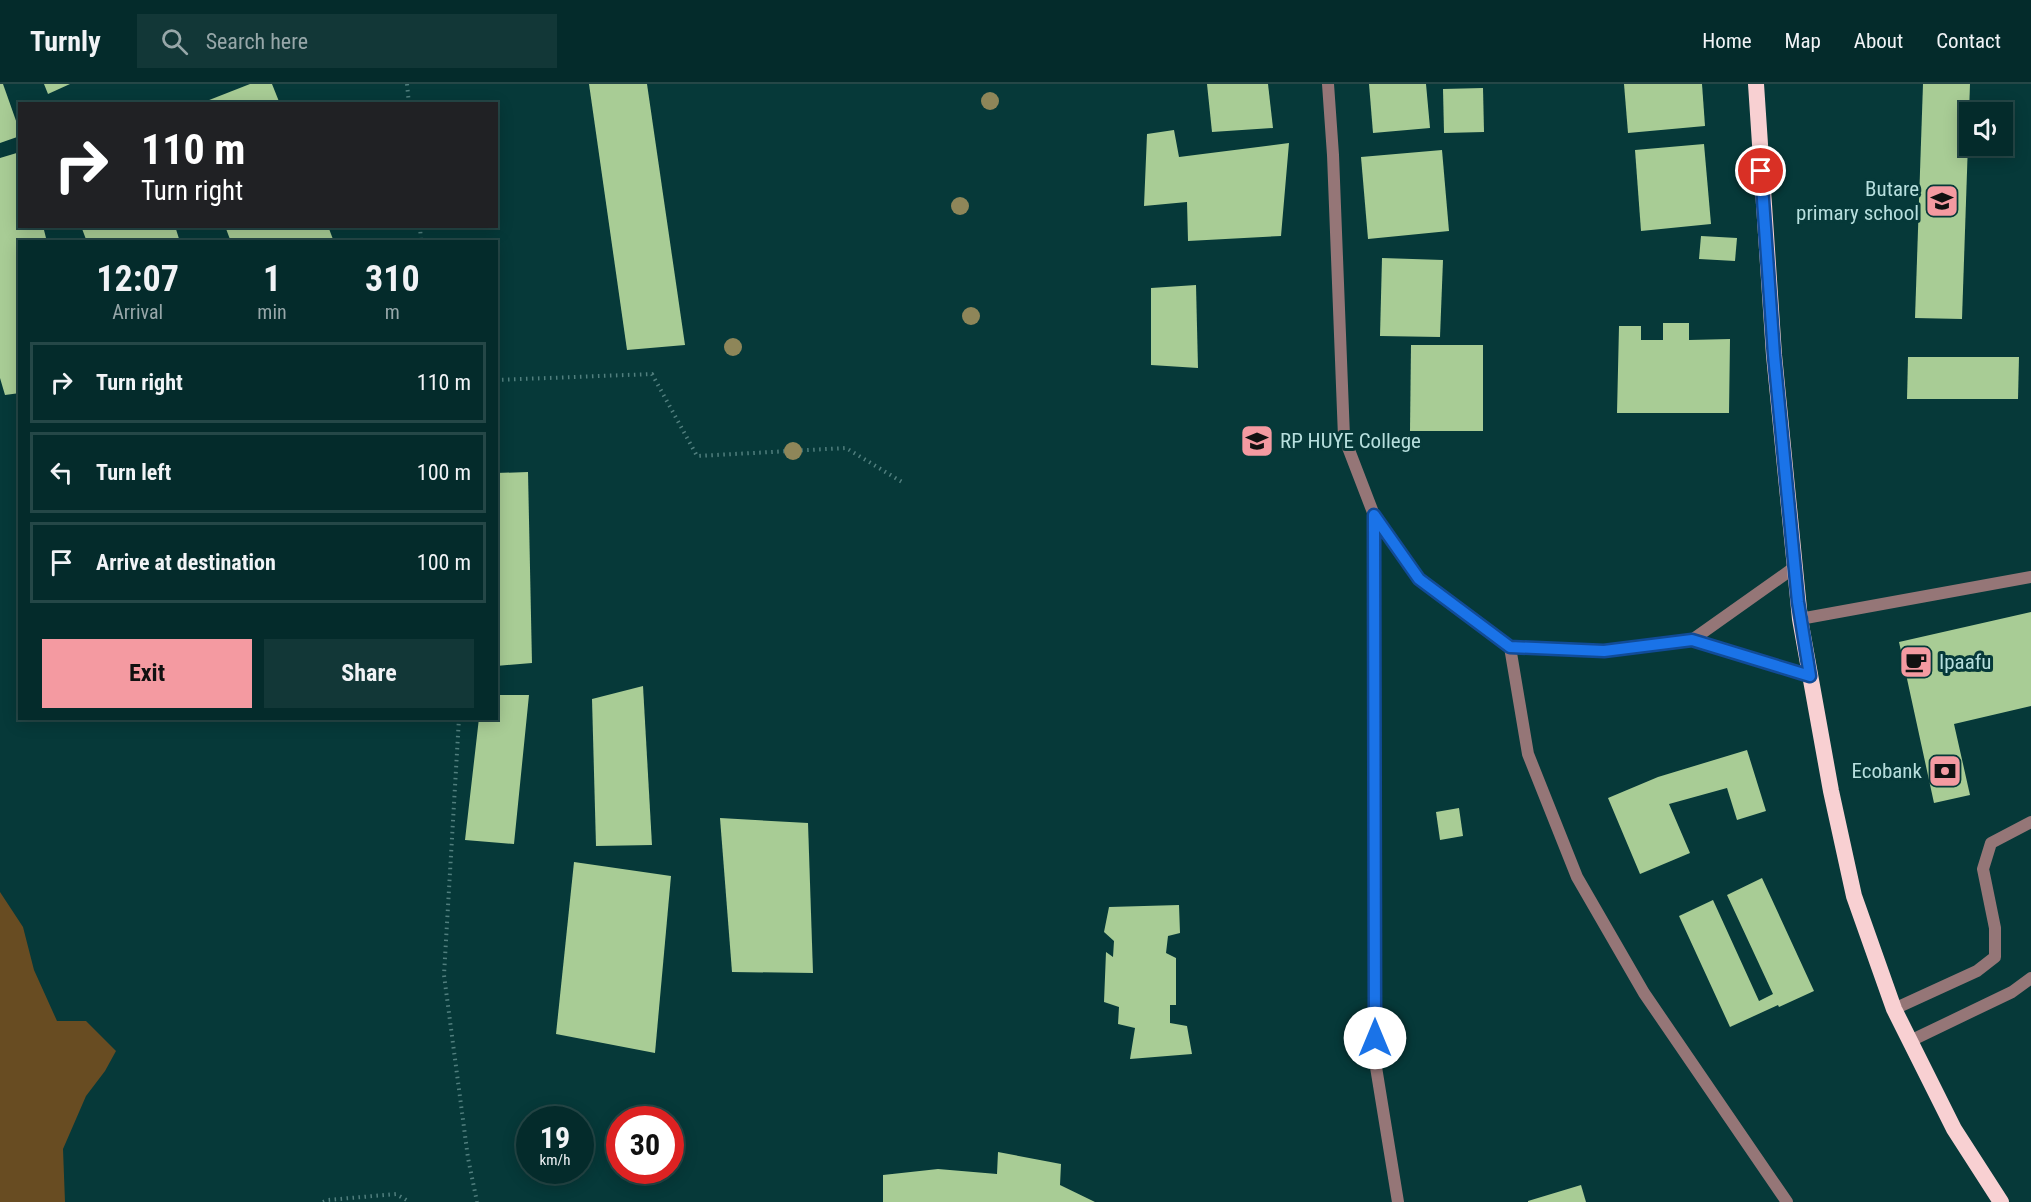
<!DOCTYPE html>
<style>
body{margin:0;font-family:"Roboto Condensed",sans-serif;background:#123737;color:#f1f3f6;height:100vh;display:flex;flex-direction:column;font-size:22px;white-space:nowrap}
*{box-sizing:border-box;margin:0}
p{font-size:20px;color:#97a7a9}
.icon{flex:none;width:33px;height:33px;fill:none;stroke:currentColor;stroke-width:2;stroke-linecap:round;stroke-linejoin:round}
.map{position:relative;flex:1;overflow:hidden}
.panel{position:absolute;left:18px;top:156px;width:480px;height:480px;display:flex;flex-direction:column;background:#042b2b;border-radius:0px;box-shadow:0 3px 15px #0003,0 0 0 2px #254747}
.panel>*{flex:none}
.hud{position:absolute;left:18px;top:18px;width:480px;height:126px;border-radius:0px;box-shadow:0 3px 15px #0003,0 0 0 2px #254747;background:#202124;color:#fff;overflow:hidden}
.tools{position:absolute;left:1959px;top:18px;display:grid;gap:12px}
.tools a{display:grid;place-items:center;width:54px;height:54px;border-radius:0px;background:#042b2b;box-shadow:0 3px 15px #0003,0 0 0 2px #254747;font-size:30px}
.speed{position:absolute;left:516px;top:1022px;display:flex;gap:12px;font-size:30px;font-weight:700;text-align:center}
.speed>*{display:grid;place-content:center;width:78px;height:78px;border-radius:50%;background:#042b2b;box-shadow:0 3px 15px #0003,0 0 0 2px #254747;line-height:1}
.speed small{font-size:15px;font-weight:400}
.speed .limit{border:9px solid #d22;background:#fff;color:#111}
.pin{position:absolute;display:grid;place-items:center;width:51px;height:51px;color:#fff;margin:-26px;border:3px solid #fff;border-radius:50%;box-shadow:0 2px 6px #0007}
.me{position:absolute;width:66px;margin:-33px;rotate:0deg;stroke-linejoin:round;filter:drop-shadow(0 0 4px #0008)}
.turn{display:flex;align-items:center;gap:21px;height:126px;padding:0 24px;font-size:27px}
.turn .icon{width:78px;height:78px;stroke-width:2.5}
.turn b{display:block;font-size:42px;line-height:51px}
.eta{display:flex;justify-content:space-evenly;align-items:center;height:102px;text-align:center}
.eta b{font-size:36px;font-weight:700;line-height:42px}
.action{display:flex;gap:12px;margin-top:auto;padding:12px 24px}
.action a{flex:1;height:69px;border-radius:0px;background:#f49aa1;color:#111;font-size:24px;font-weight:700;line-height:69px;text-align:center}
.action a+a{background:#123737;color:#f1f3f6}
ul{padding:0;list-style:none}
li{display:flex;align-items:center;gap:18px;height:81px;margin:0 12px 9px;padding:0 12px;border:3px solid #254747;border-radius:0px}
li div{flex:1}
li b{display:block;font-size:22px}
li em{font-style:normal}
header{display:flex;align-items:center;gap:36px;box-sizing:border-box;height:84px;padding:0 30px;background:#042b2b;border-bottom:2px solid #254747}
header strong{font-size:28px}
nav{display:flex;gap:33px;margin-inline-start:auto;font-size:21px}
.search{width:420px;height:54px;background:#123737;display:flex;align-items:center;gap:15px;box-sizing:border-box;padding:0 21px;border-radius:0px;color:#97a7a9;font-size:22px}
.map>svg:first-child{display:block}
.green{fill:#684c22}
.building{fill:#a8cc95}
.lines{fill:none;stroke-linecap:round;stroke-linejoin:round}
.path{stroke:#517f7e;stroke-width:4;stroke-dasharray:1.5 4.5;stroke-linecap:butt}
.service{stroke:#957677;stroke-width:12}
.minor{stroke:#957677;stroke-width:12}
.trunk{stroke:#f8d0d2;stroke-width:16}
.tree{fill:#8e8659}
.route-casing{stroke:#114b97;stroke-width:15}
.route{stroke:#1a73e8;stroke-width:10}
.labels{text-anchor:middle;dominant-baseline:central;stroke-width:6;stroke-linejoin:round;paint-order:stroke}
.poi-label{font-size:21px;fill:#b7dfde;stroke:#063939;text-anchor:end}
</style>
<header>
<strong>Turnly</strong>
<div class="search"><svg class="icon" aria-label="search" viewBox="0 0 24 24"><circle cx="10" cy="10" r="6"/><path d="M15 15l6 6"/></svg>Search here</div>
<nav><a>Home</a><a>Map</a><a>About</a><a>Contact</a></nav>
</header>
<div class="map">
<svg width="2031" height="1118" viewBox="0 0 2031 1118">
<rect width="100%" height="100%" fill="#063939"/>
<!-- green -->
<polygon class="green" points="0,808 23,843 34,886 57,937 86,937 116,967 105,987 86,1012 63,1065 65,1118 0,1118"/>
<!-- building -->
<g class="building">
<polygon points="0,0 3,0 20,48 20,52 0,59"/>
<polygon points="44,0 70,0 48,10"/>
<polygon points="250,0 272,0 280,20 199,20"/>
<polygon points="589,0 647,0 685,261 627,266"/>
<polygon points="1207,0 1268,0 1273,44 1212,48"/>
<polygon points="1369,0 1426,0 1430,44 1373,49"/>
<polygon points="1624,0 1702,0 1705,42 1628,49"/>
<polygon points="1923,0 1970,0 1962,235 1915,234"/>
<polygon points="1483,4 1484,48 1444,49 1443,5"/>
<polygon points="1174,46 1179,73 1289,59 1281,152 1188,157 1187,118 1144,122 1147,50"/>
<polygon points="1704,60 1711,140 1641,147 1635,66"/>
<polygon points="1442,66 1449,147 1368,155 1361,73"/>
<polygon points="20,68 20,142 43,142 47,158 20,158 20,309 5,311 0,294 0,74"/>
<polygon points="81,142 175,142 180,158 87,158"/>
<polygon points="225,142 328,142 334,158 231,158"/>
<polygon points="1701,152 1737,154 1735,177 1699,175"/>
<polygon points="1382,174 1443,176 1440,253 1380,252"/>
<polygon points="1196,201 1198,284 1151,281 1151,204"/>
<polygon points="1663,239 1689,239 1689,256 1730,255 1729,329 1617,329 1619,242 1641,242 1641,256 1663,256"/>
<polygon points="1411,261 1483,261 1483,347 1410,347"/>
<polygon points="1908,273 2019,273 2018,315 1907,315"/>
<polygon points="528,388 532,579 496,582 496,389"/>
<polygon points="2031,528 2031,622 1954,640 1970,711 1934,719 1899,558"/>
<polygon points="643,602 652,761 596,762 592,615"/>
<polygon points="496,611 529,611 514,760 465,756 479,634 496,634"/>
<polygon points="1747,666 1766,727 1737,736 1727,704 1669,720 1690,769 1640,790 1608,714 1658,693"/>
<polygon points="1459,724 1463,752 1440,756 1436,728"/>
<polygon points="720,734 808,739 813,889 732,888"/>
<polygon points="574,778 671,792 655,969 556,950"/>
<polygon points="1762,794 1814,907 1779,923 1778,921 1730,943 1679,832 1713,816 1759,917 1773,910 1727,811"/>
<polygon points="1179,821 1180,849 1168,852 1166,869 1176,874 1176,921 1170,921 1170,939 1187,942 1192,970 1130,975 1135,944 1118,940 1119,923 1104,918 1106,868 1113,873 1114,857 1104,848 1109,823"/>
<polygon points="998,1068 1061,1080 1060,1101 1095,1118 883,1118 883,1091 938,1085 997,1090"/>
<polygon points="1581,1101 1586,1118 1528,1118 1528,1117"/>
</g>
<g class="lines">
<!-- path -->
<g class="path">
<polyline points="407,0 409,20"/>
<polyline points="420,142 421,158"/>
<polyline points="496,296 652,290 697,372 846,364 902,398"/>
<polyline points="459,634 444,891 468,1074 477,1118"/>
<polyline points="323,1118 328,1116 396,1110 410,1118"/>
</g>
<!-- service -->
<g class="service">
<polyline points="1894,925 1977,887 1995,873 1995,844 1983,785 1991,759 2031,738"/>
<polyline points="1910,957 2012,908 2031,894"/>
</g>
<!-- minor -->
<g class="minor">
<polyline points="1328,0 1333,71 1344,353 1374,431 1419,495 1510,563 1528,670 1577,793 1644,909 1787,1118"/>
<polyline points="1374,431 1375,977 1398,1118"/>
<polyline points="1800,535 2031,493"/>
<polyline points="1692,556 1795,483"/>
<polyline points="1510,563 1604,567 1692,556 1810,592"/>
</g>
<!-- trunk -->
<polyline class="trunk" points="1756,0 1774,271 1800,535 1831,707 1854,812 1894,925 1954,1045 2001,1118"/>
</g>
<!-- trees -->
<g class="tree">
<circle cx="990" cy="17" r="9"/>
<circle cx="960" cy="122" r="9"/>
<circle cx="971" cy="232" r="9"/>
<circle cx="733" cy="263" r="9"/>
<circle cx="793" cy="367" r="9"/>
</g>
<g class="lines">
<!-- route casing -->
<g class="route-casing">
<polyline id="route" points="1375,954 1374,431 1419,495 1510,563 1604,567 1692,556 1810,592 1798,518 1774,271 1761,87"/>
</g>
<!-- route -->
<use href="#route" class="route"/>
</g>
<!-- icons -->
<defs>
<g id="school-square" transform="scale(1.725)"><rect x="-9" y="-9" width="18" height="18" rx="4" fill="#f49aa1" stroke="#063939"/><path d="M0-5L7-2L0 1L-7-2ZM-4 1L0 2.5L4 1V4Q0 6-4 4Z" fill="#111"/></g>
<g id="university-square" transform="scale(1.725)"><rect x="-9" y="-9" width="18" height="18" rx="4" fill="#f49aa1" stroke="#063939"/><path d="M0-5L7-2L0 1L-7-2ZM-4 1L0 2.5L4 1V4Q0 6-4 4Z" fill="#111"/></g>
<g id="cafe-square" transform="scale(1.725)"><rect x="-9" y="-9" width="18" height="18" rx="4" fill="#f49aa1" stroke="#063939"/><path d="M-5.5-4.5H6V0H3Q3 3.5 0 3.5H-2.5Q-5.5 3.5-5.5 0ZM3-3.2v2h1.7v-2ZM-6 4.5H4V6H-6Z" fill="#111"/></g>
<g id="bank-square" transform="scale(1.725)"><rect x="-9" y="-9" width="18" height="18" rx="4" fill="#f49aa1" stroke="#063939"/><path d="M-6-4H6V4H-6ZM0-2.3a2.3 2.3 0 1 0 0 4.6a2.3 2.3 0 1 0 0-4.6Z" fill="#111"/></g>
</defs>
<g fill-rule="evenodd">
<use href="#school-square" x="1942" y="117"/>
<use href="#university-square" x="1257" y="357"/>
<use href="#cafe-square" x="1916" y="578"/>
<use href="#bank-square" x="1945" y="687"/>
</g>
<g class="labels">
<!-- poi labels -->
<g class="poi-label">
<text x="1919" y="105">Butare<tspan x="1919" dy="24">primary school</tspan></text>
<text x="1280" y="357" text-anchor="start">RP HUYE College</text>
<text x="1939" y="578" text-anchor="start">Ipaafu</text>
<text x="1922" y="687">Ecobank</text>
</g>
</g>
</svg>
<div class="tools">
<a><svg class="icon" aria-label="sound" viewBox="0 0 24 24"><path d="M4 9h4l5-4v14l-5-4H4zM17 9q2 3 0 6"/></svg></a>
</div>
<div class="speed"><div>19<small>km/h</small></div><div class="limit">30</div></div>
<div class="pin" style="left:1761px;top:87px;background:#d93025"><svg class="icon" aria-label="arrive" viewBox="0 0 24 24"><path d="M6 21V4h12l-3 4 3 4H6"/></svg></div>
<svg class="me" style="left:1375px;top:954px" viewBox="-20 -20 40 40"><circle r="19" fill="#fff"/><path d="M0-13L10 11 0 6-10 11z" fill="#1a73e8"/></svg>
<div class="hud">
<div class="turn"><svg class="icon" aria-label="right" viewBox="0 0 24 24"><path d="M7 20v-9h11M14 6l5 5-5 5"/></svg><div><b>110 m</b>Turn right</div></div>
</div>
<section class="panel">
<div class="eta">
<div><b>12:07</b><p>Arrival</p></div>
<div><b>1</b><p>min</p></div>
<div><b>310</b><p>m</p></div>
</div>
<ul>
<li><svg class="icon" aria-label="right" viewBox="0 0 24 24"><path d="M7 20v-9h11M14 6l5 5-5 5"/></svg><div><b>Turn right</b></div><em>110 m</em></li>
<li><svg class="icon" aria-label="left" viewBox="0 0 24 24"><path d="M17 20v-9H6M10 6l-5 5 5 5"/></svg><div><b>Turn left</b></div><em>100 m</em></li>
<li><svg class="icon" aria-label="arrive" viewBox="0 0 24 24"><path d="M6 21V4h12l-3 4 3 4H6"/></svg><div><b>Arrive at destination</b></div><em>100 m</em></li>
</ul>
<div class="action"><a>Exit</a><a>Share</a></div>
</section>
</div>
